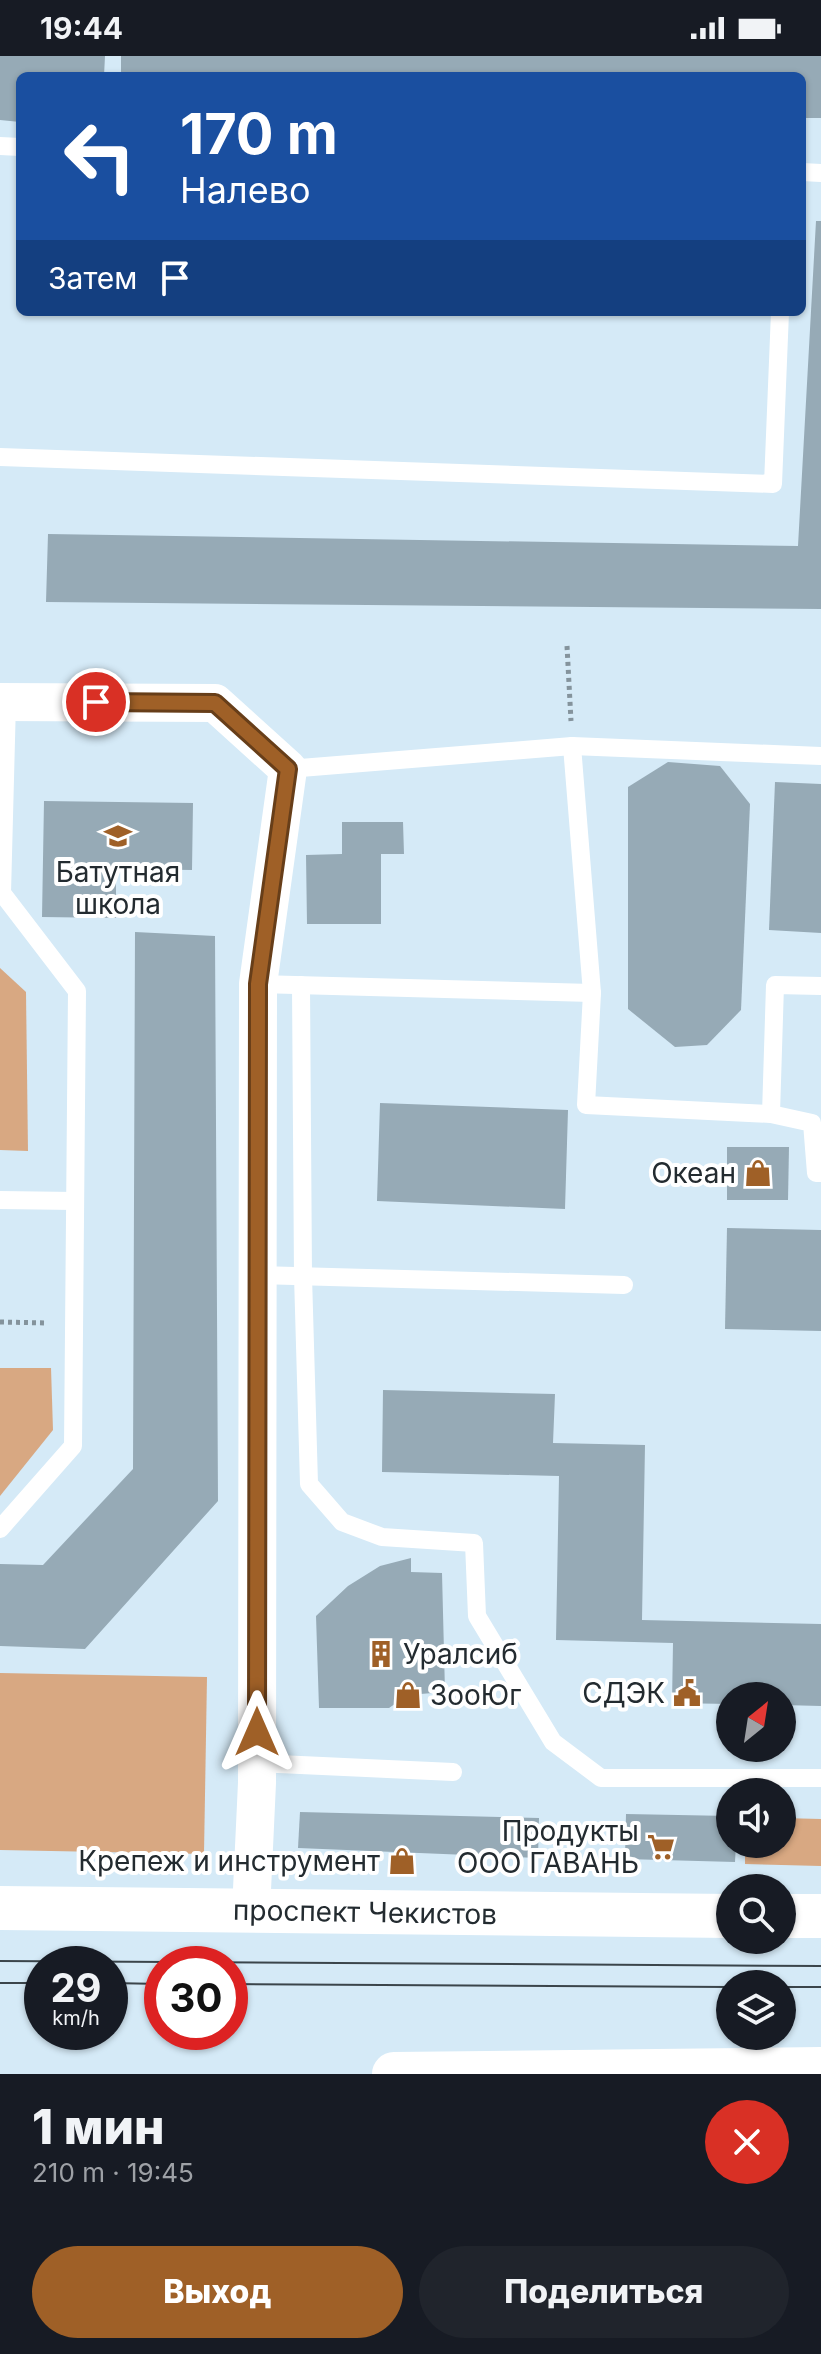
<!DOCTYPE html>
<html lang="ru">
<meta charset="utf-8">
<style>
body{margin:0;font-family:Inter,sans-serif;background:#20242c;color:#f1f3f6;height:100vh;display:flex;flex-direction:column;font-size:30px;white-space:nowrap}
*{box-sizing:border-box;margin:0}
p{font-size:26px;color:#9ea1a6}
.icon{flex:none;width:44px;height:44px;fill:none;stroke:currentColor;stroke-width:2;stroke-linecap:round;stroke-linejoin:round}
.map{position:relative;height:2018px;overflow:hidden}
.details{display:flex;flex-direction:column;background:#171b24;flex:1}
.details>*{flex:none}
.top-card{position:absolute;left:16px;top:16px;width:790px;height:244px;border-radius:12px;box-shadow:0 2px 6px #0004;background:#1a4fa0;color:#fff;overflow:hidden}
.needle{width:52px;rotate:30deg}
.controls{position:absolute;left:716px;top:1626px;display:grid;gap:16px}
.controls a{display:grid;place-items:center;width:80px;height:80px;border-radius:50%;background:#171b24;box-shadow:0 2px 6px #0004;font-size:40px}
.speed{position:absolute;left:24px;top:1890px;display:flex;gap:16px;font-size:40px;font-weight:700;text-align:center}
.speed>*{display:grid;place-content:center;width:104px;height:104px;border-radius:50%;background:#171b24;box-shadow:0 2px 6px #0004;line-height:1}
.speed small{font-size:20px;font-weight:400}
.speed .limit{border:12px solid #d22;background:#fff;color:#111}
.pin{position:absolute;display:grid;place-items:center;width:68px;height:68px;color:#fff;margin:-34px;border:4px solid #fff;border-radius:50%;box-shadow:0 2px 8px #0007}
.me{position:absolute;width:88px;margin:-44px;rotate:0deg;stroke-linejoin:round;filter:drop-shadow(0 0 6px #0008)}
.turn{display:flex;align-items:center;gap:28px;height:168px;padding:0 32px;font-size:36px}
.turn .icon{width:104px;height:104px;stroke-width:2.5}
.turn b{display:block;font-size:56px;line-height:68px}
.then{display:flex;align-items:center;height:76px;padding:0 32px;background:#0003;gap:16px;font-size:30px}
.round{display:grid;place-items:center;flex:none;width:84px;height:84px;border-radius:42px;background:#20242c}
.overview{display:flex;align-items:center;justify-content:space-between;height:136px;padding:0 32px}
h1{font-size:48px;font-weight:800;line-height:60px}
.button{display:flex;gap:16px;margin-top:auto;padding:16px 32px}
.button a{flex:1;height:92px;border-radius:48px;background:#9f6027;color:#fff;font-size:32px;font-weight:800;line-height:92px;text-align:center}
.button a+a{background:#20242c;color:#f1f3f6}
.status{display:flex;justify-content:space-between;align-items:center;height:56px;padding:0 40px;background:#171b24;direction:ltr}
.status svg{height:22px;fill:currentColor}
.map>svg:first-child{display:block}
.grass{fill:#d8a882}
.building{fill:#96aab6}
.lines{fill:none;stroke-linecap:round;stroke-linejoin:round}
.path{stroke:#84939c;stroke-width:5;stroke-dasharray:4 4;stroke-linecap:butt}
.lane{stroke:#fff;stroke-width:18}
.street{stroke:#fff;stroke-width:38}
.secondary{stroke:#fff;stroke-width:44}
.tram{stroke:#3b454b;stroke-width:2}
.route-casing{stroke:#673e19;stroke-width:20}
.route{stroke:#9f6027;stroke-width:14}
.labels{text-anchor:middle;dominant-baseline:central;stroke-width:8;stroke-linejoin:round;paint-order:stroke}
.poi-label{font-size:28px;fill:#232b30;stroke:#fff;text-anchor:end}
.street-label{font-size:28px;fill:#232b30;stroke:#fff}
</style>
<div class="status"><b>19:44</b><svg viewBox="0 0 49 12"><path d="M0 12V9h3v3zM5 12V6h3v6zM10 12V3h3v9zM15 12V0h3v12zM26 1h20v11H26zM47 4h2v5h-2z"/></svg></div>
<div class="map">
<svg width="821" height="2018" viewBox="0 0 821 2018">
<rect width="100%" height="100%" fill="#d5eaf7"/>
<!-- grass -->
<g class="grass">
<polygon points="0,912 26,936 28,1095 0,1094"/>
<polygon points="0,1312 51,1312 53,1374 0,1440"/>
<polygon points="0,1617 207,1621 204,1798 0,1794"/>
<polygon points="782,1762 821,1763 821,1810 745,1808 745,1788 782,1788"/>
</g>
<!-- building -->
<g class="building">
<polygon points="0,0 105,0 104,20 20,20 20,66 0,64"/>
<polygon points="121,0 821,0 821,62 802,62 802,20 121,20"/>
<polygon points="816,165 821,165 821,553 46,546 48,478 798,490"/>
<polygon points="668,706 720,710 750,748 741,954 707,989 675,991 628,953 628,731"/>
<polygon points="775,726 821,728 821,877 769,874"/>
<polygon points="44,745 193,747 192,814 116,813 116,862 42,861"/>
<polygon points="342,766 403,766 404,798 381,798 381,868 307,868 306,799 342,798"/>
<polygon points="135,876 215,880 218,1445 85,1593 0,1590 0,1508 43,1509 133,1413"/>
<polygon points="380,1047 568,1054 565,1153 377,1145"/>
<polygon points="727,1091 789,1091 788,1144 727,1144"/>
<polygon points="727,1172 821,1174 821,1275 725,1273"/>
<polygon points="383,1334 555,1338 553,1387 645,1389 642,1564 821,1568 821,1650 782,1649 782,1640 730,1640 730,1648 672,1647 673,1587 556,1584 559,1420 382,1416"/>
<polygon points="411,1502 411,1516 442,1517 445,1636 408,1639 389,1652 319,1652 316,1560 348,1530 380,1510"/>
<polygon points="300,1756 539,1762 538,1802 298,1792"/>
<polygon points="626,1758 730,1760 730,1788 736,1788 735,1806 625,1803"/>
</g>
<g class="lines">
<!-- path -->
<g class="path">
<polyline points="567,590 571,665"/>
<polyline points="0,1266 47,1267"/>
</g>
<!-- lane -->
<g class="lane">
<polyline points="0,90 20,91"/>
<polyline points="802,116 821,117"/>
<polyline points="0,401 773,428 780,256"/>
<polyline points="572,690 592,937 586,1049 771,1058 812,1067 816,1117 821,1117"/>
<polyline points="288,713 572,690 821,700"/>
<polyline points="258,928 592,937"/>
<polyline points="301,929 303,1220 309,1428 342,1466 382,1481 474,1487 477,1560 553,1686 601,1722 821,1722"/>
<polyline points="771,1058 775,929 821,930"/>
<polyline points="0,1144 75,1145"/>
<polyline points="258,1219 624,1229"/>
<polyline points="0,1473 73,1390 77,935 2,837 7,646"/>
<polyline points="257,1707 453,1716"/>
</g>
<!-- street -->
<polyline class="street" points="0,646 215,647 288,713 258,928 257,1727 251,1855"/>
<!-- secondary -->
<g class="secondary">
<polyline points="0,1852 730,1860"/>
<polyline points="782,1860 821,1860"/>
<polyline points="394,2018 821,2013"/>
</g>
<!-- tram -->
<g class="tram">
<polyline points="0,1905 821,1910"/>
<polyline points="0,1927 42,1927"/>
<polyline points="110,1927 162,1928"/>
<polyline points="230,1928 730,1931"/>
<polyline points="782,1931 821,1931"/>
</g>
</g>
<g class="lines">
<!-- route casing -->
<g class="route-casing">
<polyline id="route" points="96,646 215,647 288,713 258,928 257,1676"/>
</g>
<!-- route -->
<use href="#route" class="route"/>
</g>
<!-- icons -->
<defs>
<g id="school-bare" transform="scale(2.16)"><path d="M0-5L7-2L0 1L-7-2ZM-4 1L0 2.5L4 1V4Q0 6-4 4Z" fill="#9f6027" stroke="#fff" stroke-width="2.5" paint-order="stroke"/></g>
<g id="shop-bare" transform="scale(2.16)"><path d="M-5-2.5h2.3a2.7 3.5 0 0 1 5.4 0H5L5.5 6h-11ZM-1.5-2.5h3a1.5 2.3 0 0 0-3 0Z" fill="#9f6027" stroke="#fff" stroke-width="2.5" paint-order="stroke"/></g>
<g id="building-bare" transform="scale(2.16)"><path d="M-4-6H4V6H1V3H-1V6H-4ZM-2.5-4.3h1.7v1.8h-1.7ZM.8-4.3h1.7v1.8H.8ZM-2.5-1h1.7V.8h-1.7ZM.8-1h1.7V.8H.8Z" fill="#9f6027" stroke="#fff" stroke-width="2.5" paint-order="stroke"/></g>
<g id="civic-bare" transform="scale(2.16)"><path d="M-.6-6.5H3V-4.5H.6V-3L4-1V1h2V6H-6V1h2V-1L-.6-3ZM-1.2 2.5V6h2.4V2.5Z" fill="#9f6027" stroke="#fff" stroke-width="2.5" paint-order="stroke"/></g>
<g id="supermarket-bare" transform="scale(2.16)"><path d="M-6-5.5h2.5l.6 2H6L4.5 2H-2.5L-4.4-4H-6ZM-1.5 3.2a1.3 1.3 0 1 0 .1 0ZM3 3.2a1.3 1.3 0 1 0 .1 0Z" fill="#9f6027" stroke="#fff" stroke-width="2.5" paint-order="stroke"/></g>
</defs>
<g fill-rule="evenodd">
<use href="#school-bare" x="118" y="780"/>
<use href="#shop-bare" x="758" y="1117"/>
<use href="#building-bare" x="381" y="1598"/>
<use href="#civic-bare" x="687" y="1637"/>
<use href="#shop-bare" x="408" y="1639"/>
<use href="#supermarket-bare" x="661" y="1791"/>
<use href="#shop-bare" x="402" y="1805"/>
</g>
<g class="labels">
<!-- poi labels -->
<g class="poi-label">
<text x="118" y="816" text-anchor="middle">Батутная<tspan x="118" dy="32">школа</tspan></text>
<text x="736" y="1117">Океан</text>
<text x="403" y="1598" text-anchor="start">Уралсиб</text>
<text x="665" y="1637">СДЭК</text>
<text x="430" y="1639" text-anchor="start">ЗооЮг</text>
<text x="639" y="1775">Продукты<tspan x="639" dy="32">ООО ГАВАНЬ</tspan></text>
<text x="380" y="1805">Крепеж и инструмент</text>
</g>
<!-- street labels -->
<g class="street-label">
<text transform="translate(365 1856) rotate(1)">проспект Чекистов</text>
</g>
</g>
</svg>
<div class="controls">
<a><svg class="needle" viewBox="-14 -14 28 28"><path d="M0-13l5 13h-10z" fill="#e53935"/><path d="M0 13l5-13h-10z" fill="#9ea1a6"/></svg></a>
<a><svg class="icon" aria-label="sound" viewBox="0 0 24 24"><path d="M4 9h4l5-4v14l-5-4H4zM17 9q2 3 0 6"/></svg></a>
<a><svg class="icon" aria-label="search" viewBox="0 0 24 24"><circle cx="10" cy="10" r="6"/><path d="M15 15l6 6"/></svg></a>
<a><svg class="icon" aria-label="layers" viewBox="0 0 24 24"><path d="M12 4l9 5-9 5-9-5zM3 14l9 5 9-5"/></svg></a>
</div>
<div class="speed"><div>29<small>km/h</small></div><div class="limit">30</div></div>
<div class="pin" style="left:96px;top:646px;background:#d93025"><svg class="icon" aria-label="arrive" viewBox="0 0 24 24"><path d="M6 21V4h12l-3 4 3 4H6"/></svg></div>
<svg class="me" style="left:257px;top:1676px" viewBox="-20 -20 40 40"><path d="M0-17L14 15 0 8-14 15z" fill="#9f6027" stroke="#fff" stroke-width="4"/></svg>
<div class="top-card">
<div class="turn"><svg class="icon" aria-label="left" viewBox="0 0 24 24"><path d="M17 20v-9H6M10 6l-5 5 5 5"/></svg><div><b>170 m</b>Налево</div></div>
<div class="then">Затем<svg class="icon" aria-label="arrive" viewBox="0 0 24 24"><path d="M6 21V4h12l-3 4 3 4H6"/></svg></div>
</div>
</div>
<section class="details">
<div class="overview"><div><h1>1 мин</h1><p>210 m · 19:45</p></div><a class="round" style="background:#d93025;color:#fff"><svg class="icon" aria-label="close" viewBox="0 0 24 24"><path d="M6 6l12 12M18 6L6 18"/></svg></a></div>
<div class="button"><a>Выход</a><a>Поделиться</a></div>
</section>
